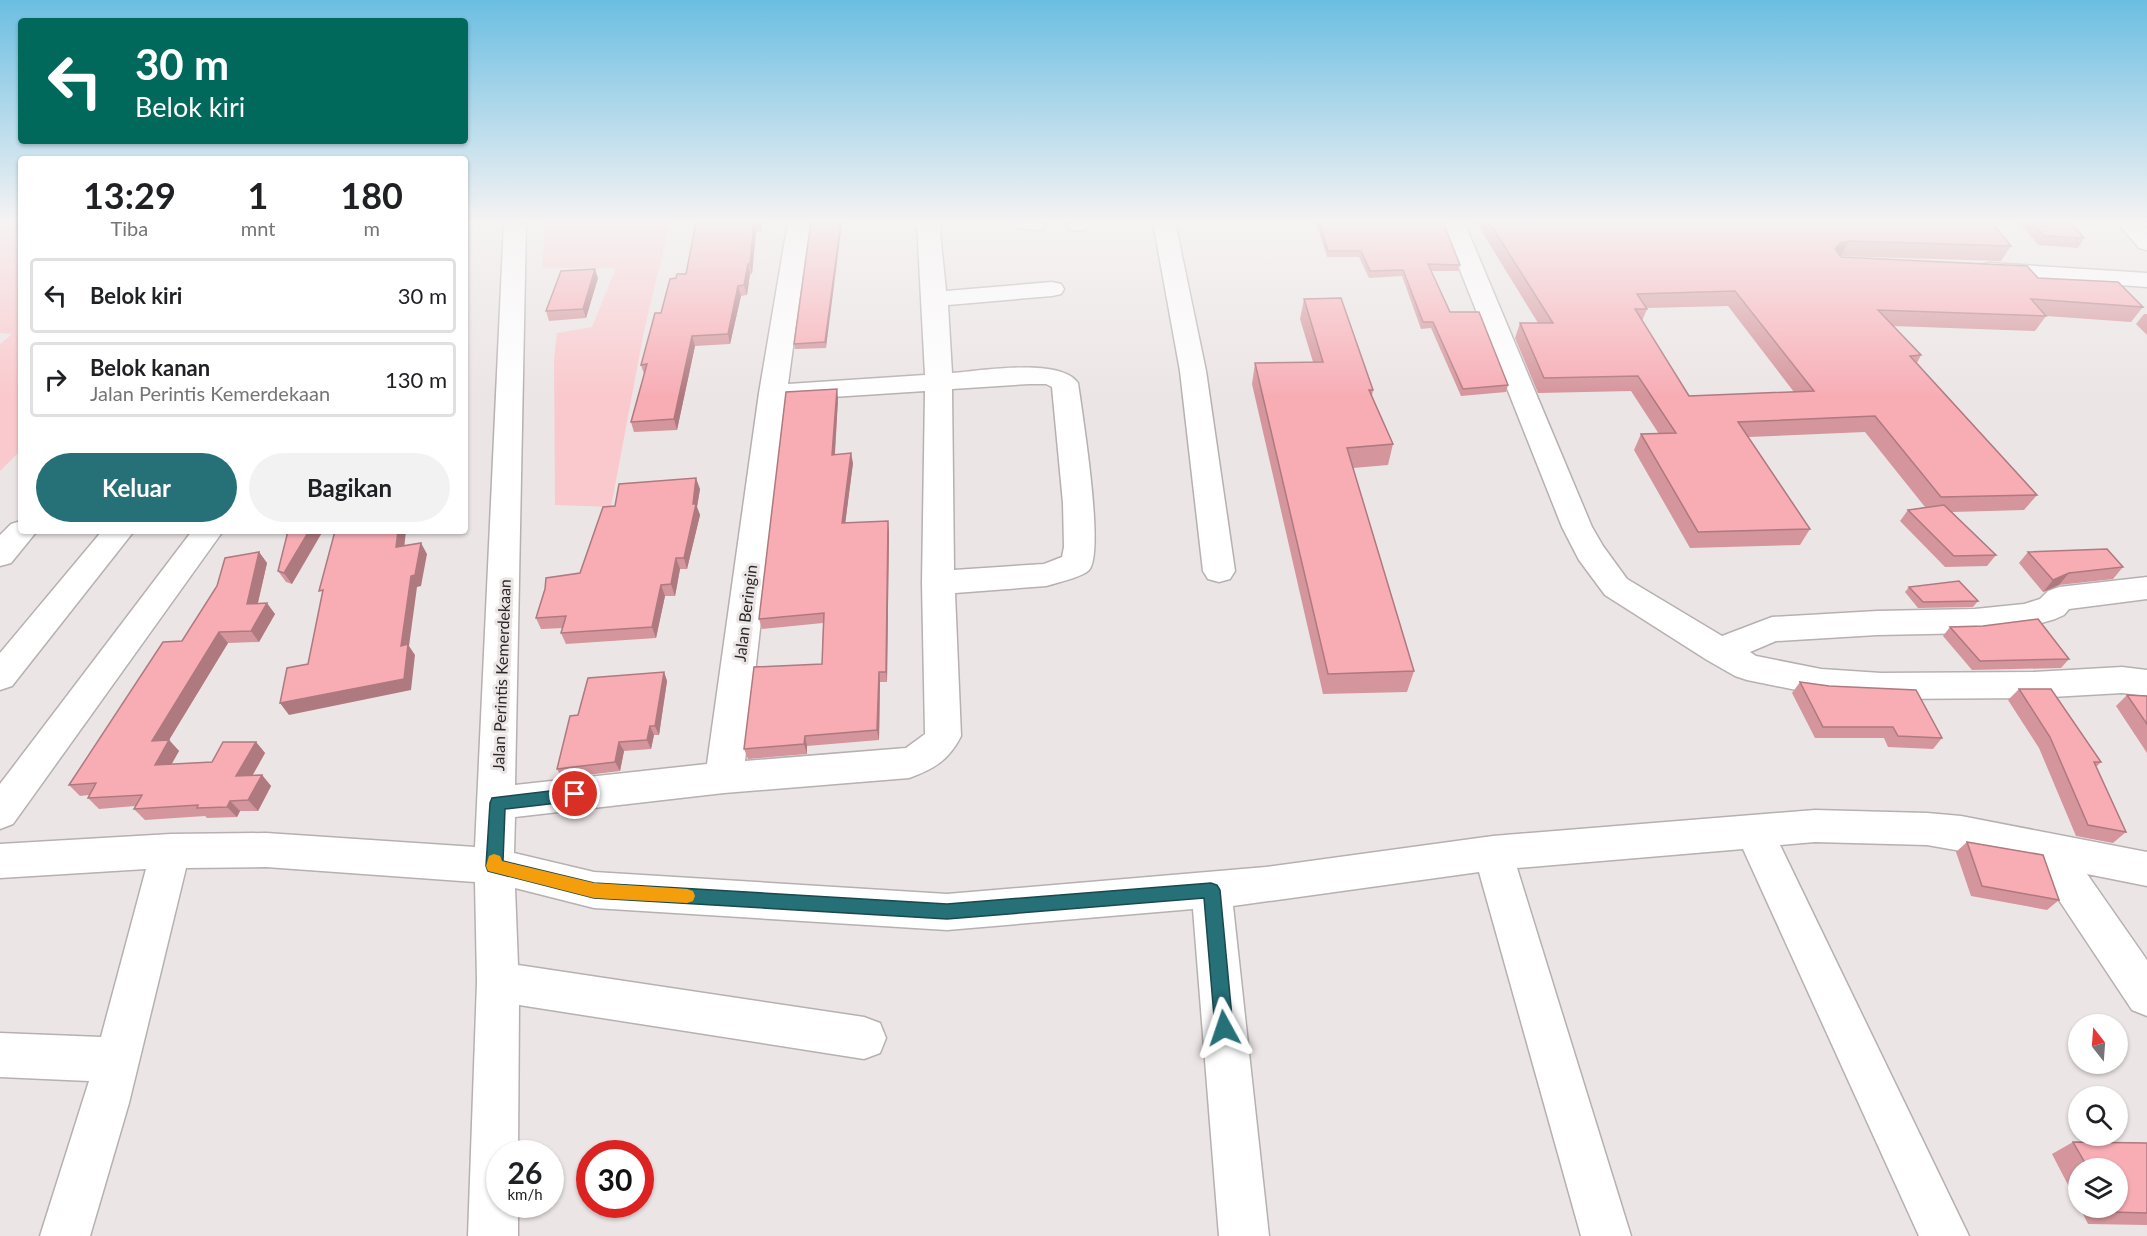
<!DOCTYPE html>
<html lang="id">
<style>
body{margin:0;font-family:Lato,sans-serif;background:#f2f2f2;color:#202124;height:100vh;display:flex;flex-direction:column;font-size:22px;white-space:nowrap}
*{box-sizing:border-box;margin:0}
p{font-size:20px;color:#757577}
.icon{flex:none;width:33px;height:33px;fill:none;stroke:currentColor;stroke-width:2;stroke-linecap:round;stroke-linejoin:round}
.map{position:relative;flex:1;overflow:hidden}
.sheet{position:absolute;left:18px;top:156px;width:450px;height:378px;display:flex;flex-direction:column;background:#fff;border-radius:6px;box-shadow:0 2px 4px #0004}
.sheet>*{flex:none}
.hud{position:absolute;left:18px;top:18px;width:450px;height:126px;border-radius:6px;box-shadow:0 2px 4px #0004;background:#00695c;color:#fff;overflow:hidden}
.needle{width:39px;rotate:343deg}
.fabs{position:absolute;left:2068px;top:1014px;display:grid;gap:12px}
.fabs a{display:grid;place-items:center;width:60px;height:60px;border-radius:50%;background:#fff;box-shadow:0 2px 4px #0004;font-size:30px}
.speed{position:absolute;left:486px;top:1140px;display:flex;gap:12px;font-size:30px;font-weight:700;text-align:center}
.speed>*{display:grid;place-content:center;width:78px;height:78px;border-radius:50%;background:#fff;box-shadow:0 2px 4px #0004;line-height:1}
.speed small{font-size:15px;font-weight:400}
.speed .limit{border:9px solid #d22;background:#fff;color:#111}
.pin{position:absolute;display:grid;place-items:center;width:51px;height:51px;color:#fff;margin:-26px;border:3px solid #fff;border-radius:50%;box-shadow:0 2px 6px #0007}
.me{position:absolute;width:66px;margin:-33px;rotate:355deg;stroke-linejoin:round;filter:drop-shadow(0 0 4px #0008)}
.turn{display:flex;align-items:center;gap:21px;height:126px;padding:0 18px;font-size:27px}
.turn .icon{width:78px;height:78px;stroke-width:2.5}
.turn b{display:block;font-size:42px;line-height:51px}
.eta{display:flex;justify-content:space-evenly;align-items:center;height:102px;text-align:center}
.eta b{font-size:36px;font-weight:700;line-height:42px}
.primary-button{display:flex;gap:12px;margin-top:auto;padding:12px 18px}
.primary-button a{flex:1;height:69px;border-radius:36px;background:#267078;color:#fff;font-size:24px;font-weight:700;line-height:69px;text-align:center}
.primary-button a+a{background:#f2f2f2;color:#202124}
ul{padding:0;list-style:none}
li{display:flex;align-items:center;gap:18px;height:75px;margin:0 12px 9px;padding:0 6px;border:3px solid #e0e0e0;border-radius:6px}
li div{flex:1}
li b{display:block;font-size:22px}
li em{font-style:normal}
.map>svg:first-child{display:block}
.green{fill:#fac9cd}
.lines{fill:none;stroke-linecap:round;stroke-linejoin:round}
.minor-casing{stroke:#b7b0b0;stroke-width:3}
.minor{fill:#fff;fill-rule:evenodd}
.wall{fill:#d5959c;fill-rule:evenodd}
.shaded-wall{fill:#ae797f}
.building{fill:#f8adb5;stroke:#ae797f;stroke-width:1.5;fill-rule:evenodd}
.route{fill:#267078;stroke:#19494e;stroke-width:1.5}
.slow{fill:#f59e0b}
.labels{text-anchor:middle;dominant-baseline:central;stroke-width:6;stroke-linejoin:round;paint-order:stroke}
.street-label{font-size:16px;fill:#2b2828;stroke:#ece5e5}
</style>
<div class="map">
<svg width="2147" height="1236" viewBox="0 0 2147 1236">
<rect width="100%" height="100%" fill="#ece5e5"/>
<!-- green -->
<g class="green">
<polygon points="0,222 21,222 21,450 0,471 0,344 12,334 0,333"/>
<polygon points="546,222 670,222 644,331 611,507 555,505 554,359 557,333 592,327 616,268 542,268"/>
</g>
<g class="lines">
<!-- minor casing -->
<g class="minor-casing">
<g id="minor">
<path d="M504 222H526L515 785 707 764 759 393 788 222H810L788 384 925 375 917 222H939L946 291 1052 282 1061 284 1064 289 1061 294 1052 296 948 305 952 373C981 371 1060 357 1078 383 1082 412 1105 553 1089 570 1083 577 1056 583 1046 586L955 593 961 736C949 760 934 769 909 778L724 793 515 817 514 853 594 872 947 894 1266 867 1493 836 1815 810 1927 813 1961 816 2147 852V886L2087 874 2147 960V1016L2132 1010 2035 864 1927 845 1815 842 1780 845 1969 1236H1919L1743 849 1517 868 1631 1236H1581L1479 872 1233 906 1269 1236H1219L1193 909 947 930 594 908 515 888 518 965 864 1017 880 1023 886 1038 880 1053 864 1059 519 1005 518 1154H500V1204H518V1236H468L477 982 475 882 266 867 186 868 129 1103 90 1236H40L89 1081 0 1077V1033L101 1037 146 869 0 878V844L171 834 266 833 475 847ZM1029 384H1046L1052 387 1063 503 1064 547 1062 557 1044 564 954 570 952 389ZM925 391 922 583 925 734 906 748 745 761 786 400Z"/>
<polygon points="1011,222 1046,222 1046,223 1043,228 1035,230 1014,227"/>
<polygon points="1067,222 1089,222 1086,229 1078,231 1070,229"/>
<polygon points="1153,222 1175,222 1206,371 1235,571 1230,579 1219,582 1208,579 1203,571 1180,371"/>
<polygon points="1441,222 1464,222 1592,527 1603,546 1627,579 1722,636 1772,617 1877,611 1975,609 2024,604 2040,599 2048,591 2059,587 2147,577 2147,599 2069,609 2064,615 2055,619 2024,628 1975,633 1877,635 1776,641 1750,652 1756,656 1821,669 1881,673 2034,672 2122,667 2147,670 2147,696 2122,693 2034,698 1881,699 1821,695 1747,680 1735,676 1707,660 1605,595 1579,560 1562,527"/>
<polygon points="2117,222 2141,222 2147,229 2147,250 2139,248"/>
<polygon points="1989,263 2147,273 2147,287 1981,275 1977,270 1981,265"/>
<polygon points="21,521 21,531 37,531 11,563 0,566 0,535 11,524"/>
<polygon points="102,531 134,531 12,686 0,690 0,653"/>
<polygon points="192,531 223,531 13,824 0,829 0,784"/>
</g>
</g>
<!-- minor -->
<use href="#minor" class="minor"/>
</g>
<!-- wall -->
<g class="wall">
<polygon points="696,222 762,222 761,232 756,232 752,274 750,274 747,295 741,296 730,344 695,346 677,430 634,432 631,422 644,374 641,365 661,313 676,278 686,274"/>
<polygon points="811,222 826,348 795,349 794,344"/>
<polygon points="1316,222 1443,222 1460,265 1458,271 1431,271 1450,312 1508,385 1506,392 1461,396 1431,328 1421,329 1402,276 1369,278 1359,257 1327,257"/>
<path d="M1476 222H1991L2011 246 2001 261 1840 256 1841 257 2038 278 2143 307 2131 322 2046 316 2035 331 1893 326 1921 355 1917 363 2037 495 2024 510 1952 512 1996 555 1987 566 1945 567 1900 521 1908 510 1925 507 1865 432 1748 437 1810 529 1800 545 1690 548 1634 450 1641 434H1659L1631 391 1538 393 1515 338 1520 323H1538ZM1728 306 1794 392 1689 396 1642 321 1647 309 1646 308Z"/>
<polygon points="2019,222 2070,222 2084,238 2078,248 2038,245"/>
<polygon points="598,278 586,318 549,321 546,311"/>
<polygon points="1304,299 1373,390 1372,396 1393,444 1388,465 1353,468 1414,671 1407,692 1323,694 1252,384 1255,363 1313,362 1300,319"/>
<polygon points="2144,314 2147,314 2147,335 2136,324"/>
<polygon points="838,399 835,455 853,463 845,523 889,531 887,682 880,682 879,740 807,746 807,754 748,759 744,749 822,664 823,623 762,629 759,619"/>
<polygon points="700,489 697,507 700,515 687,569 680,569 675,596 665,596 656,638 566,644 561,633 563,628 541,629 536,618 580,573 615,506"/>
<polygon points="288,531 292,584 286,582 278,571"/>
<polygon points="259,552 267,563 258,603 275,614 259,642 228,643 169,740 179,751 171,764 212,762 256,742 265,753 252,776 262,775 271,786 258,811 240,811 237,817 207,818 205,816 145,820 134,809 135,806 99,809 88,798 89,795 80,796 69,785 182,641"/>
<polygon points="2028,552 2123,567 2113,579 2059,585 2043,592 2019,563"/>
<polygon points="1909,587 1978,601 1973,607 1918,608 1905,592"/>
<polygon points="1950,627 2069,659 2061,668 1972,670 1943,636"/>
<polygon points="664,672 667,681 659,735 654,735 651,749 624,751 620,771 562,778 557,769 578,715"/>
<polygon points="1800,682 1942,738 1933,749 1888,747 1884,738 1815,738 1792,693"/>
<polygon points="2019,689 2101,762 2096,767 2126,832 2113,843 2076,836 2039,748 2008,700"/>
<polygon points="2127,695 2147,696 2147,753 2116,706"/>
<polygon points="1967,842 2059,900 2047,910 1971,896 1956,852"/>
<polygon points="2073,1142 2147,1143 2147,1225 2088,1224 2080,1208 2118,1208 2118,1168 2079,1168 2079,1206 2052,1154"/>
</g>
<!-- shaded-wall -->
<g class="shaded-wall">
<polygon points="754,222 756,232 752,274 750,264"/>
<polygon points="759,222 762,222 761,232"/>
<polygon points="841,222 842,223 826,348 825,342"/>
<polygon points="1849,241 1841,256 1832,258 1835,249 1840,243"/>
<polygon points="748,264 750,274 747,295 744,285"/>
<polygon points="595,269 598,278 586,318 583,309"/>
<polygon points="738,286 741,296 730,344 728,334"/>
<polygon points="692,336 695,346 677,430 674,419"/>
<polygon points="837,389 838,399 834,465 832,455"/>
<polygon points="851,453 853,463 844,533 842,523"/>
<polygon points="696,478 700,489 697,507 700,515 687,569 684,558"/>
<polygon points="888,521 889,531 887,682 886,672"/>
<polygon points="309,531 323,531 292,584 284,573"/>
<polygon points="398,531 406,531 403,558 396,547"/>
<polygon points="421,543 427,554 421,586 417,587 409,646 415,655 411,690 289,715 280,703 411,576"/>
<polygon points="259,552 267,563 255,615 247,604"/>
<polygon points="676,558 680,569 675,596 671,584"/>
<polygon points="2069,573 2059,585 2043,592 2053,580"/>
<polygon points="661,585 665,596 656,638 652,627"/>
<polygon points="267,603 275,614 259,642 251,631"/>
<polygon points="219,632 228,643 169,740 179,751 165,776 155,765 152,741"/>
<polygon points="664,672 667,681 659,735 655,726"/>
<polygon points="879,672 880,682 879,740 877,730"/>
<polygon points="650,726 654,735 651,749 647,740"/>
<polygon points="805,736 807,746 807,754 804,744"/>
<polygon points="256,742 265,753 246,787 236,776"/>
<polygon points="619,742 624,751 620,771 615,762"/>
<polygon points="262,775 271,786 258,811 248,800"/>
<polygon points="230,801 240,811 237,817 227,807"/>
</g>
<!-- building -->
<g class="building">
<polygon points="696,222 754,222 750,264 748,264 744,285 738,286 728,334 692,336 674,419 631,422 647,364 641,365 655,313 661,313 670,279 676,278 677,274 686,274"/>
<polygon points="811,222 841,222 825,342 794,344"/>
<polygon points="1319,222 1443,222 1460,265 1428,264 1450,312 1479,312 1508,385 1463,389 1433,322 1423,322 1403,270 1370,271 1361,251 1328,251"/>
<path d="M1489 222H1991L2011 246 1849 241 1840 243 1835 249 1841 257 2027 266 2038 278 2118 282 2143 307 2031 299 2046 316 1878 310 1921 355 1910 356 2037 495 1941 497 1875 416 1738 422 1810 529 1698 532 1641 434 1676 433 1638 376 1544 378 1520 323H1553ZM1735 291 1814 391 1689 396 1635 309H1647L1637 294Z"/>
<polygon points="2032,222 2070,222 2084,238 2044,236"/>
<polygon points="595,269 583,309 546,311 561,271"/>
<polygon points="1341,298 1373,390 1369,390 1393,444 1347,448 1414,671 1328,674 1255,363 1323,362 1304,299"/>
<polygon points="837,389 832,455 851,453 842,523 888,521 886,672 879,672 877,730 805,736 804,744 744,749 754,667 822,664 824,613 759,619 786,392"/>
<polygon points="696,478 693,504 696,504 684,558 676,558 671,584 661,585 652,627 561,633 566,616 536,618 545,589 546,578 580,573 603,507 615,506 619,484"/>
<polygon points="1944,505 1996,555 1954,556 1908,510"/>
<polygon points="288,531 309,531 284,573 278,571"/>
<polygon points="335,531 398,531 396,547 421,543 415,575 411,576 401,646 408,644 404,679 280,703 287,668 308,664 323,590 319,591"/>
<polygon points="2107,549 2123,567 2069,573 2053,580 2028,552"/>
<polygon points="259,552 247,604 267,603 251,631 219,632 152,741 169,740 155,765 212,762 223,742 256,742 236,776 262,775 248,800 230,801 227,807 197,808 198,805 134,809 142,795 88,798 96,783 69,785 163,642 182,641 217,586 225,558"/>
<polygon points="1959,581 1978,601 1923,602 1909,587"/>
<polygon points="2038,619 2069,659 1980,661 1950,627 1983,626"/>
<polygon points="664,672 655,726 650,726 647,740 619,742 615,762 557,769 570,716 578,715 588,678"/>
<polygon points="1800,682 1829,686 1916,690 1942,738 1898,736 1893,727 1823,727"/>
<polygon points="2019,689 2051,689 2101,762 2094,762 2126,832 2088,825 2050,737"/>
<polygon points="2127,695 2147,696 2147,724"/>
<polygon points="1967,842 2043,855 2059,900 1982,886"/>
<polygon points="2073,1142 2147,1143 2147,1213 2111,1212 2109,1208 2118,1208 2118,1168 2088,1168"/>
</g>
<!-- sky -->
<linearGradient id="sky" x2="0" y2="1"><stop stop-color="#6bbee2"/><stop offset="0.56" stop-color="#f6f3f3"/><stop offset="1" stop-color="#f6f3f3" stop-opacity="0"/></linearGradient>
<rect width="2147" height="396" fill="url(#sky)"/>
<!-- route -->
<polygon class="route" points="575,788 581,790 583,794 581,799 575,801 505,809 503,861 594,883 947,904 1211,883 1217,885 1220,890 1233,1028 1231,1035 1224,1037 1218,1035 1215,1028 1204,898 947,919 594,898 488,871 486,866 490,803 492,798"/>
<!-- slow -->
<polygon class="slow" points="494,854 500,856 502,861 594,883 687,889 693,891 695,896 693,901 687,903 594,898 488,871 486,866 489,856"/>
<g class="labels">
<!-- street labels -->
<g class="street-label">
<text transform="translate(745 613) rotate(-83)">Jalan Beringin</text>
<text transform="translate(501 675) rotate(-88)">Jalan Perintis Kemerdekaan</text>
</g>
</g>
</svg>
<div class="fabs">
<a><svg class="needle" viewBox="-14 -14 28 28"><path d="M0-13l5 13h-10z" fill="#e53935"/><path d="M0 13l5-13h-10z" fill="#757577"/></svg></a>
<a><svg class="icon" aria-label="search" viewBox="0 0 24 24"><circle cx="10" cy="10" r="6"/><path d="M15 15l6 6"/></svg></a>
<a><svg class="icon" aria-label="layers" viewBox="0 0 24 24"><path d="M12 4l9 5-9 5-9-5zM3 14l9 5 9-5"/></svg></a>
</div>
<div class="speed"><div>26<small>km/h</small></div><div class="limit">30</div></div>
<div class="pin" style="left:575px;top:794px;background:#d93025"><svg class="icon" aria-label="arrive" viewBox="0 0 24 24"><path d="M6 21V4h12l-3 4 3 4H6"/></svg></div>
<svg class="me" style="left:1224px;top:1028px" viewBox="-20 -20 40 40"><path d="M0-17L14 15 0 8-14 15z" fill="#267078" stroke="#fff" stroke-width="4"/></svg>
<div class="hud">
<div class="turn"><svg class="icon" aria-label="left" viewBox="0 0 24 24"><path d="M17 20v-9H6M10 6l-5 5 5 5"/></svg><div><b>30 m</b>Belok kiri</div></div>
</div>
<section class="sheet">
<div class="eta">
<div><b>13:29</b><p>Tiba</p></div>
<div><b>1</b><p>mnt</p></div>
<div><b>180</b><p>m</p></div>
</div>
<ul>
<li><svg class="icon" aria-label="left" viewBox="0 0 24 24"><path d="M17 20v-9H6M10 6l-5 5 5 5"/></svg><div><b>Belok kiri</b></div><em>30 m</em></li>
<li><svg class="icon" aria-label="right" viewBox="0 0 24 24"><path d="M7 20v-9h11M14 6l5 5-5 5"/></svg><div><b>Belok kanan</b><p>Jalan Perintis Kemerdekaan</p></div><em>130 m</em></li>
</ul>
<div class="primary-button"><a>Keluar</a><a>Bagikan</a></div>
</section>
</div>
